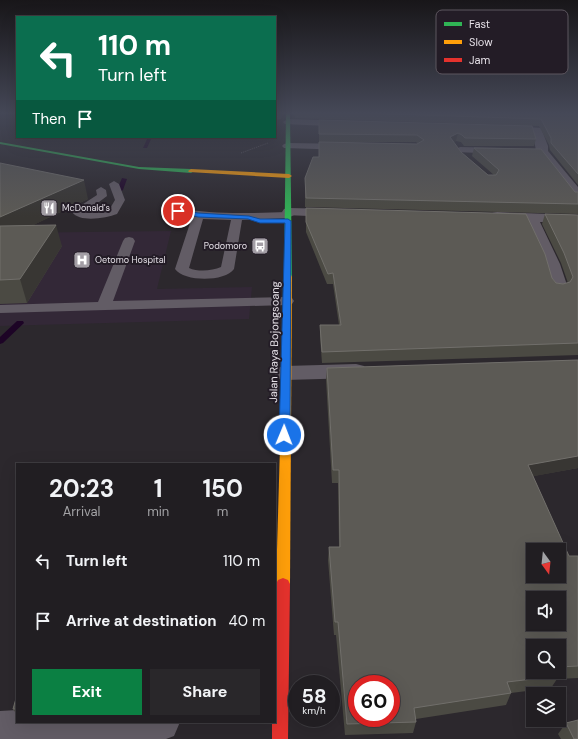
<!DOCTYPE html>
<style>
body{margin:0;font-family:"DM Sans",sans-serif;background:#29272a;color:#f1f3f6;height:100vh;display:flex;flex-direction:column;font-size:15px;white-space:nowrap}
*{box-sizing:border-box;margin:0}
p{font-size:13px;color:#a2a2a5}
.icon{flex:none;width:22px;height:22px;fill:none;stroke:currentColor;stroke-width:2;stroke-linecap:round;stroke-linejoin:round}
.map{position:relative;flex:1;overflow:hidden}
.panel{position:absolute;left:16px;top:463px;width:260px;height:260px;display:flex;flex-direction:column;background:#211e22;border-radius:0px;box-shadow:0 4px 16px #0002,0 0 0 1px #3e3c40}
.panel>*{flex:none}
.guide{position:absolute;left:16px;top:16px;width:260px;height:122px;border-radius:0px;box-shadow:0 4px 16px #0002,0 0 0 1px #3e3c40;background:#0b6e4f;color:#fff;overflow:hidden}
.needle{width:26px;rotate:165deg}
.controls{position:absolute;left:526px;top:543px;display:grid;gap:8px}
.controls a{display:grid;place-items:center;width:40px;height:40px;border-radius:0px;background:#211e22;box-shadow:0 4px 16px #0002,0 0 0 1px #3e3c40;font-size:20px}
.speed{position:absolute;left:288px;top:675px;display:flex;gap:8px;font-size:20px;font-weight:700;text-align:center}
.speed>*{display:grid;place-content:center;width:52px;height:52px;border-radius:50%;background:#211e22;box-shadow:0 4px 16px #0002,0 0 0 1px #3e3c40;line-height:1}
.speed small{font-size:10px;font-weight:400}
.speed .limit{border:6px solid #d22;background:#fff;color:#111}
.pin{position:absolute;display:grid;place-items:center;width:34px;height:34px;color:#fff;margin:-17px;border:2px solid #fff;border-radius:50%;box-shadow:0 1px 4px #0007}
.me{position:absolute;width:44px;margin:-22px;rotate:1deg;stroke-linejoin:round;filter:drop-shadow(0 0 3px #0008)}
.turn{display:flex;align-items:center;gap:14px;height:84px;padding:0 16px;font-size:18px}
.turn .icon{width:52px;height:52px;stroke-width:2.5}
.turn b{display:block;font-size:28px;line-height:34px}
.then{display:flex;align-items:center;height:38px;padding:0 16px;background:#0003;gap:8px;font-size:15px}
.eta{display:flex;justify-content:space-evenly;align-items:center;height:68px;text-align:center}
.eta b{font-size:24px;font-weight:700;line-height:28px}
.cta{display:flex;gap:8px;margin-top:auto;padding:8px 16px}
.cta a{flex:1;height:46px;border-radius:0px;background:#0b8043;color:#fff;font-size:16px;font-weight:700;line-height:46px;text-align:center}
.cta a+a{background:#29272a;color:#f1f3f6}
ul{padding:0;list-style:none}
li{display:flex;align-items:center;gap:12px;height:60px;padding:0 16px}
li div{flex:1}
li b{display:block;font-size:15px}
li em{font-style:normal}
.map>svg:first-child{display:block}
.built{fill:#332837}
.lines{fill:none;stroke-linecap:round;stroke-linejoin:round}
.stream{fill:#1d0426;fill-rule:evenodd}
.path{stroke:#635e65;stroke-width:1;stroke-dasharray:1 1;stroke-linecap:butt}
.lane{fill:#625c65;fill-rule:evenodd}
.street{fill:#625c65;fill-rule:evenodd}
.fast{fill:#30b455;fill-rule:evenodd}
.slow{fill:#ff9f0a;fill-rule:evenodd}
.jam{fill:#e5322d;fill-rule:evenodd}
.wall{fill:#4b4a43;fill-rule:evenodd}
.shaded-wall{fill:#383633}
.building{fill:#5c5a55;stroke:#716f6b;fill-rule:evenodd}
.route{fill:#1a73e8;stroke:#114b97}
.labels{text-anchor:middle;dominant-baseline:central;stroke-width:4;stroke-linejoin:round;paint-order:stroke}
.far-poi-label{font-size:9px;fill:#e3dee5;stroke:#231c26;text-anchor:start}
.street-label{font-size:11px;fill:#e3dee5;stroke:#231c26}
.key{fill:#231c26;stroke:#5d565f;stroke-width:1}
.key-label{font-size:11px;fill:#e3dee5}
</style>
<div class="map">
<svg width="578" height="739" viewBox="0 0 578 739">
<rect width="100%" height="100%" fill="#2c282d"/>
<!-- built -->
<polygon class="built" points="171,231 157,289 252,287 249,319 0,326 0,233"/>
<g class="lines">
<!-- stream -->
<g class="stream">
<polygon points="148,137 152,137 147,148 143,148"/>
<polygon points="122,178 127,179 123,190 120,192 117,190"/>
<polygon points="17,321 23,321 24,323 3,343 0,344 0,337"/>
</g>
<!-- path -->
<polyline class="path" points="241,153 268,143"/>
<!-- lane -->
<g class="lane">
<path d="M114 181 119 184 125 200 117 214C106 218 80 223 72 212L74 210 97 195 96 190 101 187 106 190 107 196 87 211 102 212 109 210 115 200 109 184Z"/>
<path d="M178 208C215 215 251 213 288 212L294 215 288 218 242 220 234 269C225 282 184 282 175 269L192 217 174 213 172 211 174 209ZM203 219 231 220 221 267C212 271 198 272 189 268Z"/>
<polygon points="129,237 133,238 135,241 113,301 287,297 292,298 294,301 292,304 287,305 0,313 0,305 98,302 123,241 125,238"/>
</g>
<!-- street -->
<g class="street">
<polygon points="288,119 349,121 354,124 349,127 285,124 283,122"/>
<polygon points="503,125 541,128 548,146 548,151 578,187 578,200 573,199 536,151 533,133 499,130 498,128 499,126"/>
<polygon points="288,143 349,144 355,147 349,150 284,148 282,146 284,144"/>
<polygon points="460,147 503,148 507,149 509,151 507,153 503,154 456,152 454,150"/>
<polygon points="289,208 335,209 340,210 342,213 340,216 335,217 284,215 282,212 284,209"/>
<polygon points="497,212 578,215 578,223 540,222 560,264 568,288 565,292 559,293 553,292 550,288 544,264 525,221 492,219 490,216 492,213"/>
<polygon points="356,364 364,366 367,371 364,376 356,378 285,380 277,378 274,373 277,368 285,366"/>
<polygon points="17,710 17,722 180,722 174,736 166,739 0,739 0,711"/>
</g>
<!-- fast -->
<g class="fast">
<polygon points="286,113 290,113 292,277 288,279 284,277"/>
<polygon points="0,142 139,167 191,169 194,171 191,173 139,169 0,144"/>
</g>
<!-- slow -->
<g class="slow">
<polygon points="191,169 289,174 292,176 289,178 189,172 188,171"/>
<polygon points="285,275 291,275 292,277 290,584 288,588 283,590 278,588 276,584"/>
</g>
<!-- jam -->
<polygon class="jam" points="283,578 288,580 290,584 288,739 272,739 272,722 275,722 276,584 278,580"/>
</g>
<!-- wall -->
<g class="wall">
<polygon points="275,113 283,113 281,119 275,120"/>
<polygon points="294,113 578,113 578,185 550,150 549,145 539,126 295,118"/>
<polygon points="319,120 536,139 534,146 464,146 461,142 456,141 453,142 461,152 488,175 494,175 472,156 474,148 575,192 578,192 578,214 305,207 305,178 319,157 418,144 416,142 319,142"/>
<polygon points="0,163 88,199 33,225 62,246 27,303 0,304"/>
<polygon points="306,208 552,278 556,283 563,284 568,283 561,263 542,224 545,214 578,215 578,355 322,363 320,337 320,325 339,325 333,284 327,284 306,232"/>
<path d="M578 360V468L533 476 569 556H578V678L557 679 551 688 511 693 506 705 416 719V722L413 733 345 735 336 635H334L328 560 329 547H339L338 483H332L326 380 327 368ZM559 646V672H533Z"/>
<polygon points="17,695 17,715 13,709"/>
<polygon points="566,723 578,739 561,739 558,734"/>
</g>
<!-- shaded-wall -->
<g class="shaded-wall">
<polygon points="458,133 456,141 449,145 450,137"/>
<polygon points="84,180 88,199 0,241 0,217"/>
<polygon points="56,225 62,246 27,303 20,279"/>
<polygon points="578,456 578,468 524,478 528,465"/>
</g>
<!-- building -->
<g class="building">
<polygon points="363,113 578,113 578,174 551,143 551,138 541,119"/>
<polygon points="319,120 532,126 536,139 465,138 462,135 458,133 450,137 461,152 488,175 496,175 499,170 474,148 541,149 575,192 578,192 578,204 306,198 305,178 313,157 319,157 319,142 417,144 424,140 417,135 319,134"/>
<polygon points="0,163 84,180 0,217"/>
<polygon points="306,208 526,214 545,254 552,278 556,283 563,284 570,282 573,277 564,253 545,214 578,215 578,343 322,352 320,325 341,325 333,273 328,274 306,222"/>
<polygon points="56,225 20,279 0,280 0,226"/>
<path d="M578 360V456L528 465 569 556H578V666L559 667V646H533V672H556L558 676 507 682 511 693 414 708 416 722 347 724 338 622H335L329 547H340L339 470H333L327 368ZM533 550H559V576H533ZM533 598H559V624H533ZM357 684H391V718H357Z"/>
<polygon points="17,695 17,709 13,709"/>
<polygon points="578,720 578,739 574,739 566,723"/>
</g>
<!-- sky -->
<linearGradient id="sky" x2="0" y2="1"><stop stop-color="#181619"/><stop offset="0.52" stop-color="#454857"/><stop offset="1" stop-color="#454857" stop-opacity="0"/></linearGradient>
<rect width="578" height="217" fill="url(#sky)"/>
<!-- route -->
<polygon class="route" points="176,209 198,213 249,216 260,219 288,219 291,221 290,435 288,438 281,438 279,435 285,223 260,223 248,219 198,217 176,212"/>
<!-- icons -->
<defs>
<g id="restaurant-square" transform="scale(0.9)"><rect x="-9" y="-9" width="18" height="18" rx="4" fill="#a39ea5" stroke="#231c26"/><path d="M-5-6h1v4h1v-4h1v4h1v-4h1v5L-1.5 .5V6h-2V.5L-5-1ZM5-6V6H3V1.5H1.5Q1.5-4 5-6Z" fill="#fff"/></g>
<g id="bus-square" transform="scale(0.9)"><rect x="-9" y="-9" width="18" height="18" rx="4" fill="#a39ea5" stroke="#231c26"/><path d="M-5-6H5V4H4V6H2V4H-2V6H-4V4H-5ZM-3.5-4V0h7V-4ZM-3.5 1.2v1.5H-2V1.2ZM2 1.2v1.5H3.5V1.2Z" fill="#fff"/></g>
<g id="hospital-square" transform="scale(0.9)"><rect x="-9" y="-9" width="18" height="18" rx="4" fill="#a39ea5" stroke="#231c26"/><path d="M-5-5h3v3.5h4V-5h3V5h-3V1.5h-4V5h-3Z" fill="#fff"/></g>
</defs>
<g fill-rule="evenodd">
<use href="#restaurant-square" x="49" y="208"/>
<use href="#bus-square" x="260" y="246"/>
<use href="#hospital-square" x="82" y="260"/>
</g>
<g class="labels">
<!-- far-poi labels -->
<g class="far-poi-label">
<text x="62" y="208">McDonald's</text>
<text x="247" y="246" text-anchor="end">Podomoro</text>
<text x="95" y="260">Oetomo Hospital</text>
</g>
<!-- street labels -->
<g class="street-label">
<text transform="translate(274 342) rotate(-89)">Jalan Raya Bojongsoang</text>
</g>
</g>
<!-- legend -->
<rect x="436" y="10" width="132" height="64" rx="6" class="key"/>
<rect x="444" y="22" width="18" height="4" fill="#30b455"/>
<rect x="444" y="40" width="18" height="4" fill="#ff9f0a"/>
<rect x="444" y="58" width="18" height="4" fill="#e5322d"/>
<g class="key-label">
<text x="469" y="28">Fast</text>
<text x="469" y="46">Slow</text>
<text x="469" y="64">Jam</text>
</g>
</svg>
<div class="controls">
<a><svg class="needle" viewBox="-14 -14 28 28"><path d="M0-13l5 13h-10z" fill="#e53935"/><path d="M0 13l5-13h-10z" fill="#a2a2a5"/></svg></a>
<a><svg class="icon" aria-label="sound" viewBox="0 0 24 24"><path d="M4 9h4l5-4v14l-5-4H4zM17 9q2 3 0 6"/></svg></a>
<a><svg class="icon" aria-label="search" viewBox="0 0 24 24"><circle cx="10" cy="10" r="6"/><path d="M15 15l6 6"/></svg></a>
<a><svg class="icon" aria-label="layers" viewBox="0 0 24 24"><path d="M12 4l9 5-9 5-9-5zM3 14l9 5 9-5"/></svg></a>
</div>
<div class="speed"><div>58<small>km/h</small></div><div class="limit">60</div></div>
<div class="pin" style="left:178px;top:211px;background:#d93025"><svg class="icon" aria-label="arrive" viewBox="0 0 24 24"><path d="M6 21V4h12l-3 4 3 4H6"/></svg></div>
<svg class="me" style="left:284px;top:435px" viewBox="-20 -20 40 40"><circle r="17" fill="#1a73e8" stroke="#fff" stroke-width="3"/><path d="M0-11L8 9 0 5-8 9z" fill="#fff"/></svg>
<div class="guide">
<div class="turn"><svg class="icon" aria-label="left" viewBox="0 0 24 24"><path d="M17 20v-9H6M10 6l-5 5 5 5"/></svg><div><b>110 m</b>Turn left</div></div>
<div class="then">Then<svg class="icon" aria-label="arrive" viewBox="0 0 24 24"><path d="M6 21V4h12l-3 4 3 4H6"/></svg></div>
</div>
<section class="panel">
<div class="eta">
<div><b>20:23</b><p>Arrival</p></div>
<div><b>1</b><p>min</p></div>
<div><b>150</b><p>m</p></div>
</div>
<ul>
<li><svg class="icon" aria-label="left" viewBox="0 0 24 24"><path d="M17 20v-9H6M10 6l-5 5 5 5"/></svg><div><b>Turn left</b></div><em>110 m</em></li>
<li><svg class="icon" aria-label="arrive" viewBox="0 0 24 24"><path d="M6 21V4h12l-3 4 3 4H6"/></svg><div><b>Arrive at destination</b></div><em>40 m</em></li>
</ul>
<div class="cta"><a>Exit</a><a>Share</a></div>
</section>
</div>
